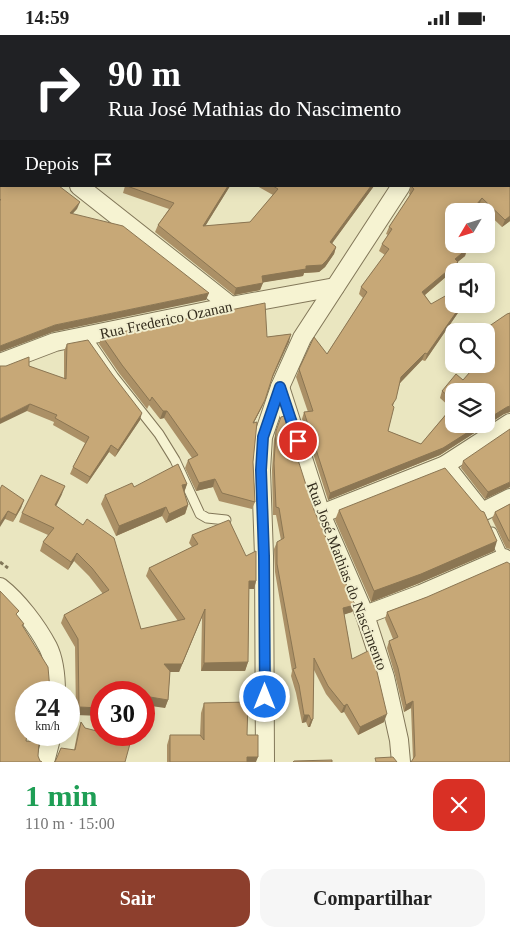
<!DOCTYPE html>
<html lang="pt">
<meta charset="utf-8">
<style>
body{margin:0;font-family:Georgia,serif;background:#f6f6f6;color:#222;height:100vh;display:flex;flex-direction:column;font-size:19px;white-space:nowrap}
*{box-sizing:border-box;margin:0}
p{font-size:16px;color:#767676}
.icon{flex:none;width:28px;height:28px;fill:none;stroke:currentColor;stroke-width:2;stroke-linecap:round;stroke-linejoin:round}
.map{position:relative;height:727px;overflow:hidden}
.sheet{display:flex;flex-direction:column;background:#fff;flex:1}
.sheet>*{flex:none}
.guide{position:absolute;left:0px;top:0px;width:510px;height:152px;box-shadow:0 2px 12px #0003;background:#202124;color:#fff;overflow:hidden}
.needle{width:32px;rotate:232deg}
.buttons{position:absolute;left:445px;top:168px;display:grid;gap:10px}
.buttons a{display:grid;place-items:center;width:50px;height:50px;border-radius:10px;background:#fff;box-shadow:0 2px 12px #0003;font-size:25px}
.speed{position:absolute;left:15px;top:646px;display:flex;gap:10px;font-size:25px;font-weight:700;text-align:center}
.speed>*{display:grid;place-content:center;width:65px;height:65px;border-radius:50%;background:#fff;box-shadow:0 2px 12px #0003;line-height:1}
.speed small{font-size:12px;font-weight:400}
.speed .limit{border:8px solid #d22;background:#fff;color:#111}
.pin{position:absolute;display:grid;place-items:center;width:42px;height:42px;color:#fff;margin:-21px;border:2px solid #fff;border-radius:50%;box-shadow:0 1px 5px #0007}
.me{position:absolute;width:55px;margin:-28px;rotate:0deg;stroke-linejoin:round;filter:drop-shadow(0 0 4px #0008)}
.turn{display:flex;align-items:center;gap:18px;height:105px;padding:0 25px;font-size:22px}
.turn .icon{width:65px;height:65px;stroke-width:2.5}
.turn b{display:block;font-size:35px;line-height:42px}
.then{display:flex;align-items:center;height:48px;padding:0 25px;background:#0003;gap:10px;font-size:19px}
.round{display:grid;place-items:center;flex:none;width:52px;height:52px;border-radius:15px;background:#f6f6f6}
.summary{display:flex;align-items:center;justify-content:space-between;height:85px;padding:0 25px}
h1{font-size:30px;font-weight:800;line-height:38px;color:#1e9e55}
.action{display:flex;gap:10px;margin-top:auto;padding:10px 25px}
.action a{flex:1;height:58px;border-radius:15px;background:#8d3f2d;color:#fff;font-size:20px;font-weight:800;line-height:58px;text-align:center}
.action a+a{background:#f6f6f6;color:#222}
.status{display:flex;justify-content:space-between;align-items:center;height:35px;padding:0 25px;background:#fff;direction:ltr}
.status svg{height:14px;fill:currentColor}
.map>svg:first-child{display:block}
.lines{fill:none;stroke-linecap:round;stroke-linejoin:round}
.lane-casing{stroke:#827759;stroke-width:11}
.street-casing{stroke:#827759;stroke-width:20}
.path{stroke:#827759;stroke-width:3;stroke-dasharray:4 2.5;stroke-linecap:butt}
.lane{stroke:#f6f3d2;stroke-width:9}
.street{stroke:#f6f3d2;stroke-width:18}
.wall{fill:#ab9066;fill-rule:evenodd}
.shaded-wall{fill:#8b7653}
.building{fill:#c7a877;stroke:#8b7653}
.route-casing{stroke:#114b97;stroke-width:12}
.route{stroke:#1a73e8;stroke-width:9}
.labels{text-anchor:middle;dominant-baseline:central;stroke-width:4;stroke-linejoin:round;paint-order:stroke}
.street-label{font-size:15px;fill:#332c1c;stroke:#f2efcf}
</style>
<div class="status"><b>14:59</b><svg viewBox="0 0 49 12"><path d="M0 12V9h3v3zM5 12V6h3v6zM10 12V3h3v9zM15 12V0h3v12zM26 1h20v11H26zM47 4h2v5h-2z"/></svg></div>
<div class="map">
<svg width="510" height="727" viewBox="0 0 510 727">
<rect width="100%" height="100%" fill="#eae6c0"/>
<g class="lines">
<!-- lane casing -->
<g class="lane-casing">
<g id="lane">
<polyline points="86,301 114,342 159,399 175,425 200,479 207,483 226,485"/>
<polyline points="492,497 504,523 510,531"/>
</g>
</g>
<!-- street casing -->
<g class="street-casing">
<g id="street">
<polyline points="204,0 205,1"/>
<polyline points="76,1 78,0"/>
<polyline points="506,1 507,0"/>
<polyline points="0,18 1,20"/>
<polyline points="509,77 510,79"/>
<polyline points="0,92 1,91"/>
<polyline points="79,151 231,271"/>
<polyline points="0,328 55,307 231,271 335,252"/>
<polyline points="280,352 321,479 365,580 385,642 399,705 401,727"/>
<polyline points="445,430 482,477 510,463"/>
<polyline points="321,479 445,430 510,388"/>
<path d="M0 552C18 566 37 591 48 612 55 626 56 642 56 658"/>
<polyline points="365,580 421,559 504,523"/>
<polyline points="45,727 52,700"/>
<polyline points="265,727 264,521 261,435 263,402 280,352 302,303 401,151"/>
</g>
</g>
<!-- path -->
<polyline class="path" points="0,527 8,533"/>
<!-- lane -->
<use href="#lane" class="lane"/>
<!-- street -->
<use href="#street" class="street"/>
</g>
<!-- wall -->
<g class="wall">
<polygon points="359,0 483,0 482,1 360,1"/>
<path d="M510 82V186L502 192 479 170 454 176V202L453 203 467 214 465 221 457 227 455 234 425 260 431 269H464L425 326 422 325 400 348 393 371 388 396 421 409 451 373 440 363 442 356 463 345 487 318 486 317V296L510 278V377L504 379 440 420 328 465 302 384 304 377H308L296 342 299 334 327 319 363 263 359 259 361 252 385 220 379 216 382 209 388 200 386 199 389 192 410 160 409 159 411 151ZM454 356 486 389H454Z"/>
<polygon points="125,151 230,151 205,191 250,187 273,160 257,151 374,151 332,208 336,212 334,219 325,232 319,237 304,238 303,241 263,247 260,255 234,260 155,197 158,190 169,174 123,158"/>
<polygon points="291,299 271,346 262,372 254,387 253,427 255,467 252,474 219,466 213,452 196,456 185,433 188,425 192,423 164,383 160,384 149,370 147,374 119,338 99,309 102,301 267,302"/>
<polygon points="67,309 140,385 115,422 109,417 87,449 70,439 73,432 85,408 53,390 54,387 27,376 29,331 64,344 64,316"/>
<polygon points="281,382 314,475 355,570 352,577 344,579 352,624 384,687 358,700 344,677 341,678 326,659 314,635 313,684 310,692 308,692 306,687 302,688 296,658 291,641 292,636 275,537 274,514 277,507 281,505 276,480 273,480 272,435 274,404"/>
<polygon points="463,426 510,452 485,464 461,433"/>
<polygon points="187,449 184,457 188,470 185,479 166,488 162,481 116,501 101,469 105,460 134,452"/>
<polygon points="0,454 24,465 21,473 13,487 5,484"/>
<polygon points="62,459 56,471 141,594 178,586 146,541 149,533 192,512 189,508 192,500 256,546 254,554 249,554 248,627 245,636 201,636 202,582 179,637 170,637 168,665 165,673 144,658 76,680 75,612 61,588 64,580 103,559 89,541 74,526 68,535 40,516 43,507 48,500 19,487 22,478"/>
<polygon points="510,469 510,514 506,513 492,484 495,477"/>
<polygon points="339,475 494,516 417,549 371,567 335,485"/>
<polygon points="427,562 510,727 413,725 411,673 404,677 395,640 387,613 389,606 393,604 385,584 387,577"/>
<polygon points="204,668 247,700 256,727 167,727 167,710 170,700 200,701 201,678"/>
<polygon points="81,687 85,693 125,727 74,715 78,695"/>
</g>
<!-- shaded-wall -->
<g class="shaded-wall">
<polygon points="4,0 3,1 1,1 1,7 0,8 0,1"/>
<polygon points="228,151 230,151 201,198 203,191"/>
<polygon points="371,151 374,151 328,214 330,207"/>
<polygon points="482,163 479,170 474,176 471,176"/>
<polygon points="80,167 77,174 67,185 70,178"/>
<polygon points="510,181 510,186 502,192 505,185"/>
<polygon points="336,212 334,219 325,232 319,237 304,238 303,241 260,248 262,241 306,231"/>
<polygon points="467,214 465,221 453,231 455,224"/>
<polygon points="458,227 455,234 420,264 422,257"/>
<polygon points="263,248 260,255 234,260 236,253"/>
<polygon points="209,258 206,265 53,297 0,317 0,311 55,290"/>
<polygon points="462,269 464,269 425,326 427,319"/>
<polygon points="291,299 289,307 270,348 273,340"/>
<polygon points="425,318 422,325 399,349 401,342"/>
<polygon points="265,365 262,372 250,395 253,388"/>
<polygon points="30,369 27,376 0,389 0,384"/>
<polygon points="510,371 510,377 504,379 440,420 328,465 330,458 481,389 486,389 486,385 507,372"/>
<polygon points="163,376 167,376 164,383 160,384"/>
<polygon points="142,378 140,385 115,422 118,415"/>
<polygon points="111,410 109,417 87,449 90,442"/>
<polygon points="215,444 213,452 196,456 199,448"/>
<polygon points="510,447 510,452 485,464 488,457"/>
<polygon points="187,449 184,458 182,450"/>
<polygon points="65,451 62,459 52,479 55,470"/>
<polygon points="24,465 21,473 13,487 16,480"/>
<polygon points="188,470 185,479 166,488 169,479"/>
<polygon points="166,472 162,481 116,501 119,491"/>
<polygon points="8,476 5,484 0,492 0,488"/>
<polygon points="497,506 494,516 417,549 371,567 374,556"/>
<polygon points="77,518 74,526 68,535 71,527"/>
<polygon points="249,546 256,546 254,554 246,554"/>
<polygon points="355,570 352,577 340,581 343,573"/>
<polygon points="205,574 179,637 161,637 164,629"/>
<polygon points="248,627 245,636 201,636 204,628"/>
<polygon points="144,661 168,665 165,673 144,670"/>
<polygon points="413,666 411,673 404,677 406,670"/>
<polygon points="347,669 344,677 341,678 344,671"/>
<polygon points="69,672 72,672 69,680"/>
<polygon points="79,672 101,673 101,681 76,680"/>
<polygon points="387,679 384,687 358,700 360,692"/>
<polygon points="304,680 309,680 306,687 302,688"/>
<polygon points="313,684 310,692 308,692 311,685"/>
<polygon points="247,722 258,722 256,727 245,727"/>
</g>
<!-- building -->
<g class="building">
<polygon points="0,0 70,0 71,1 5,1 4,0 0,1"/>
<polygon points="88,0 185,0 186,1 86,1"/>
<polygon points="229,0 304,0 306,1 228,1"/>
<polygon points="367,0 482,0 481,1 368,1"/>
<polygon points="0,22 1,23 1,35 0,36"/>
<polygon points="510,31 510,60 509,60 509,32"/>
<polygon points="509,81 510,82 510,181 505,185 482,163 471,176 454,176 454,198 451,202 454,204 454,209 460,209 467,214 455,224 458,227 422,257 431,269 454,256 454,269 462,269 427,319 425,318 401,342 396,364 392,370 394,372 388,396 421,409 454,370 454,389 481,389 443,413 330,458 304,377 313,376 299,334 314,302 327,319 367,257 361,252 389,214 382,209 392,194 389,192 414,154 411,151 509,151"/>
<polygon points="0,97 1,98 1,151 59,151 80,167 70,178 123,191 209,258 55,290 0,311 0,165 1,165 0,164"/>
<polygon points="127,151 228,151 203,191 250,187 278,154 273,151 371,151 330,207 336,212 327,225 322,230 306,231 306,234 262,241 263,248 236,253 158,190 174,168"/>
<polygon points="265,268 267,302 291,299 273,340 265,365 253,388 257,387 253,427 255,467 222,458 215,444 199,448 188,425 198,420 167,376 163,376 152,362 150,366 122,330 102,301"/>
<polygon points="510,278 510,371 507,372 486,385 486,356 454,356 454,366 442,356 456,339 463,345 477,329 486,329 486,319 492,312 486,308 486,296 482,296 507,279"/>
<polygon points="88,305 112,339 142,378 118,415 111,410 90,442 73,432 89,402 55,383 57,380 30,369 0,384 0,331 6,331 29,322 29,331 66,344 67,309"/>
<polygon points="284,381 314,475 355,570 343,573 352,624 370,615 377,637 387,679 360,692 347,669 344,671 328,651 314,623 313,684 311,685 309,680 304,680 299,650 293,634 296,633 277,529 277,507 284,503 279,473 276,472 274,428 276,396 281,382"/>
<polygon points="510,394 510,447 488,457 463,426"/>
<polygon points="178,429 187,449 182,450 188,470 169,479 166,472 119,491 105,460 132,448 134,452"/>
<polygon points="445,433 481,476 484,477 497,506 421,539 374,556 339,475"/>
<polygon points="41,440 65,451 55,470 83,490 87,484 114,503 141,594 185,584 149,533 198,509 192,500 229,485 246,521 256,516 256,546 249,546 248,627 204,628 205,574 182,629 164,629 170,636 168,665 144,661 144,658 119,658 113,657 114,658 101,658 101,673 79,672 78,604 64,580 109,555 92,533 77,518 71,527 43,507 54,493 22,478"/>
<polygon points="2,450 24,465 16,480 8,476 0,488 0,454"/>
<polygon points="510,469 510,506 509,506 495,477"/>
<polygon points="507,527 510,529 510,727 411,727 415,721 413,666 406,670 398,633 389,606 398,602 387,577 427,562"/>
<polygon points="0,556 19,576 16,579 24,589 22,590 48,632 50,655 52,658 26,658 27,700 26,706 39,707 38,721 40,726 42,727 0,727"/>
<polygon points="69,667 72,672 69,672"/>
<polygon points="248,667 247,700 258,700 258,722 247,722 247,727 170,727 170,700 200,700 204,705 204,668"/>
<polygon points="81,687 85,693 101,697 101,700 112,700 131,705 125,727 54,727 55,727 61,713 75,715"/>
<polygon points="393,722 397,727 376,727 375,723"/>
<polygon points="332,725 332,727 293,727 294,726"/>
</g>
<g class="lines">
<!-- route casing -->
<g class="route-casing">
<polyline id="route" points="265,662 264,521 261,435 263,402 280,352 298,406"/>
</g>
<!-- route -->
<use href="#route" class="route"/>
</g>
<g class="labels">
<!-- street labels -->
<g class="street-label">
<text transform="translate(166 285) rotate(-12)">Rua Frederico Ozanan</text>
<text transform="translate(347 541) rotate(69)">Rua José Mathias do Nascimento</text>
</g>
</g>
</svg>
<div class="buttons">
<a><svg class="needle" viewBox="-14 -14 28 28"><path d="M0-13l5 13h-10z" fill="#e53935"/><path d="M0 13l5-13h-10z" fill="#767676"/></svg></a>
<a><svg class="icon" aria-label="sound" viewBox="0 0 24 24"><path d="M4 9h4l5-4v14l-5-4H4zM17 9q2 3 0 6"/></svg></a>
<a><svg class="icon" aria-label="search" viewBox="0 0 24 24"><circle cx="10" cy="10" r="6"/><path d="M15 15l6 6"/></svg></a>
<a><svg class="icon" aria-label="layers" viewBox="0 0 24 24"><path d="M12 4l9 5-9 5-9-5zM3 14l9 5 9-5"/></svg></a>
</div>
<div class="speed"><div>24<small>km/h</small></div><div class="limit">30</div></div>
<div class="pin" style="left:298px;top:406px;background:#d93025"><svg class="icon" aria-label="arrive" viewBox="0 0 24 24"><path d="M6 21V4h12l-3 4 3 4H6"/></svg></div>
<svg class="me" style="left:265px;top:662px" viewBox="-20 -20 40 40"><circle r="17" fill="#1a73e8" stroke="#fff" stroke-width="3"/><path d="M0-11L8 9 0 5-8 9z" fill="#fff"/></svg>
<div class="guide">
<div class="turn"><svg class="icon" aria-label="right" viewBox="0 0 24 24"><path d="M7 20v-9h11M14 6l5 5-5 5"/></svg><div><b>90 m</b>Rua José Mathias do Nascimento</div></div>
<div class="then">Depois<svg class="icon" aria-label="arrive" viewBox="0 0 24 24"><path d="M6 21V4h12l-3 4 3 4H6"/></svg></div>
</div>
</div>
<section class="sheet">
<div class="summary"><div><h1>1 min</h1><p>110 m · 15:00</p></div><a class="round" style="background:#d93025;color:#fff"><svg class="icon" aria-label="close" viewBox="0 0 24 24"><path d="M6 6l12 12M18 6L6 18"/></svg></a></div>
<div class="action"><a>Sair</a><a>Compartilhar</a></div>
</section>
